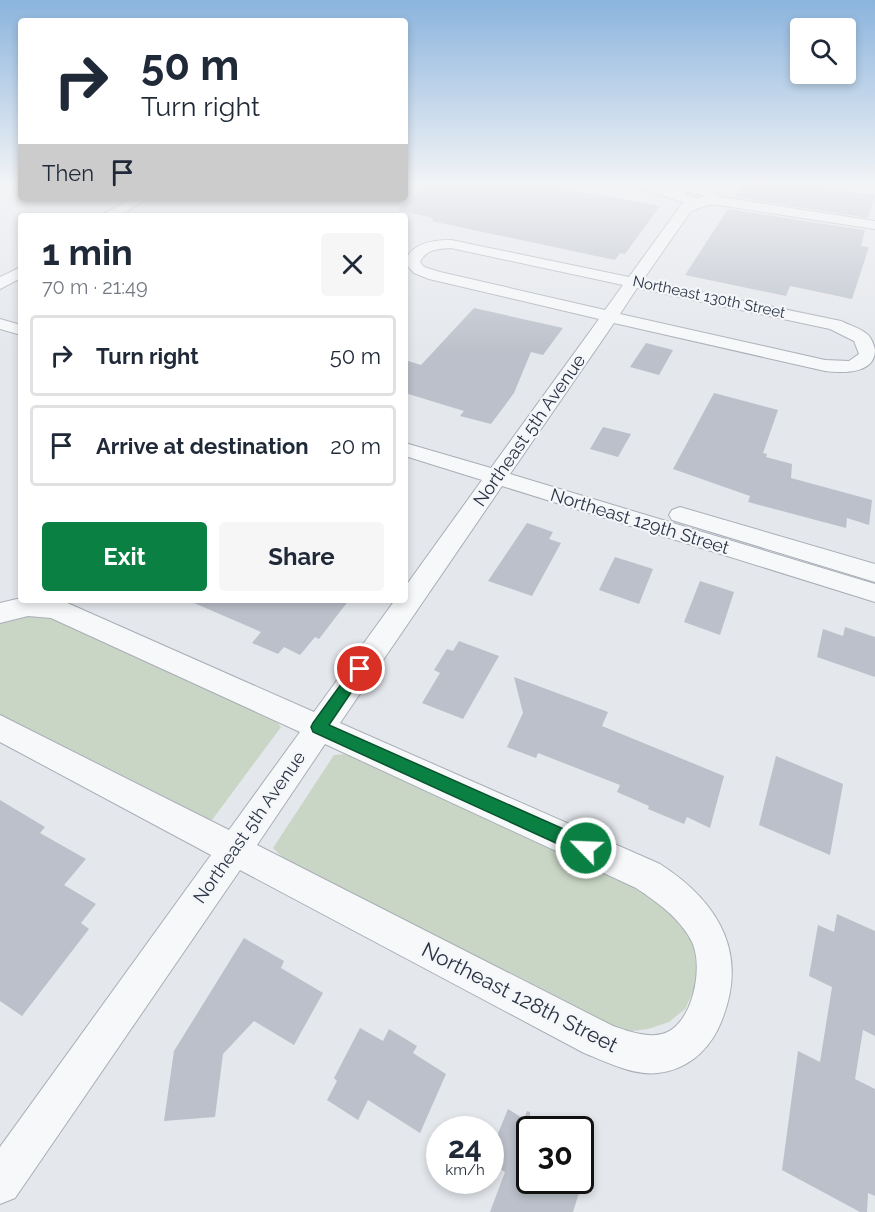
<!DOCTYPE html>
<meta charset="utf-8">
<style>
body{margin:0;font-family:Raleway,sans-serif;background:#f6f6f7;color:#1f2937;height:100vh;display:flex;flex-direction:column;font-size:22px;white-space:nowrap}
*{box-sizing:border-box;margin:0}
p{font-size:20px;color:#747a83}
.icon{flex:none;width:33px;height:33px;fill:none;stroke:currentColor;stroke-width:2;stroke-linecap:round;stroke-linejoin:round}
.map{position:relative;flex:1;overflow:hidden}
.sheet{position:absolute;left:18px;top:213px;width:390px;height:390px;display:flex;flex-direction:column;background:#fff;border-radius:6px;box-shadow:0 3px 9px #0003}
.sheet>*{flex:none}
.banner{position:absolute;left:18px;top:18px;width:390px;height:183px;border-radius:6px;box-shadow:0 3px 9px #0003;background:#fff;color:#1f2937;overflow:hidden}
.buttons{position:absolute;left:790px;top:18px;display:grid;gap:12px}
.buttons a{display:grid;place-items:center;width:66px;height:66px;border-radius:6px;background:#fff;box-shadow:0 3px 9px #0003;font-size:30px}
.speed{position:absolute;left:426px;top:1116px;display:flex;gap:12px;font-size:30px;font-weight:700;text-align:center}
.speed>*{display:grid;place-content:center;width:78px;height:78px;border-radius:50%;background:#fff;box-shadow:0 3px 9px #0003;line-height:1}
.speed small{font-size:15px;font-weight:400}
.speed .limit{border:3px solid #111;border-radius:9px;background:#fff;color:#111}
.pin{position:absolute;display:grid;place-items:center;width:51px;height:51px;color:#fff;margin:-26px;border:3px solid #fff;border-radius:50%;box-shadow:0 2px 6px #0007}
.me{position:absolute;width:66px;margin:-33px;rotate:294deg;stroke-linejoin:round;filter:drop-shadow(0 0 4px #0008)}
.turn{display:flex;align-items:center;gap:21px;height:126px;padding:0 24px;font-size:27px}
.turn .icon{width:78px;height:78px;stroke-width:2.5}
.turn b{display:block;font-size:42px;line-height:51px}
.then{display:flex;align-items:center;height:57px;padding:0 24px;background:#0003;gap:12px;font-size:22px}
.round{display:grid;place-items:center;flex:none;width:63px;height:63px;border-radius:6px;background:#f6f6f7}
.headline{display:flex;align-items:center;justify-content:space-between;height:102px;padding:0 24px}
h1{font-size:36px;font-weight:700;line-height:45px}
.primary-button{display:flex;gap:12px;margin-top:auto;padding:12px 24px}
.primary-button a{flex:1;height:69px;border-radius:6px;background:#0b8043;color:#fff;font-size:24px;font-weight:700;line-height:69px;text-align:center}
.primary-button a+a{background:#f6f6f7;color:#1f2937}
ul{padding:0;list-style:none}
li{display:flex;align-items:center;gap:18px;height:81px;margin:0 12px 9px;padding:0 12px;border:3px solid #e0e1e3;border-radius:6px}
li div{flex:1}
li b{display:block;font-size:22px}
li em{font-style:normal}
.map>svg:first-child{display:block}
.green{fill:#c9d6c5}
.building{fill:#bbc0ca}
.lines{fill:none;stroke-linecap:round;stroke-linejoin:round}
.street-casing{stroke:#a9aeb7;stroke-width:2}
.street{fill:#f7f8fa;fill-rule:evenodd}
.route{fill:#0b8043;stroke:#07532c;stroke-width:1.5}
.labels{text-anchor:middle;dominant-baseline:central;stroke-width:4.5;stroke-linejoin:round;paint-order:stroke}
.far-street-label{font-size:15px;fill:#2b3445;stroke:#f4f6f9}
.street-label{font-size:18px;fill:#2b3445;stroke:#f4f6f9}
.near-street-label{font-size:21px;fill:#2b3445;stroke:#f4f6f9}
</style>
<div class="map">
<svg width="875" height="1212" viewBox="0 0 875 1212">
<rect width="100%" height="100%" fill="#e4e7ec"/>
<!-- green -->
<g class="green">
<polygon points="20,613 49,615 275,720 281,727 212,820 199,818 0,716 0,621"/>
<polygon points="347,754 641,884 687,928 694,948 696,967 694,990 685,1009 669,1022 648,1029 625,1032 597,1025 283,858 273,848 334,755"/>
</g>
<!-- building -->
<g class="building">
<polygon points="429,184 540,184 660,206 625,254 620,253 615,260 431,221 434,219 429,217 397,210"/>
<polygon points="744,184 798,184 875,195 868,218 735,197"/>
<polygon points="728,209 865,230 861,246 869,247 852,299 790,286 786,296 685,275"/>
<polygon points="474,308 563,328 543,355 531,352 514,393 491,424 460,416 464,411 405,393 405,360 421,365"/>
<polygon points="646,343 673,350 659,375 630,367"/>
<polygon points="714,393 778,410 763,453 767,454 766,457 792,464 791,478 872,500 869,525 847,518 846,528 748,502 750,496 673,469"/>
<polygon points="603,427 631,434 618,457 590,449"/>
<polygon points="527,523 553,532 549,539 561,543 532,596 488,581"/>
<polygon points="615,557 653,569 639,604 599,590"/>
<polygon points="700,581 734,592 720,635 684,622"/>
<polygon points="187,600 349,600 319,639 315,637 300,655 284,647 278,654 252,643 261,632"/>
<polygon points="845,627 875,637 875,677 817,657 823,629 843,636"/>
<polygon points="459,641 499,656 463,719 422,703 440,673 434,670 447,649 453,651"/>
<polygon points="514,677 608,712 602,726 724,776 710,828 687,817 684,824 648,809 649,806 617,792 620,785 538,753 536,758 507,747 523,713"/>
<polygon points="776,756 843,784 830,855 759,825"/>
<polygon points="0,800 45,827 40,833 86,859 64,885 96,904 81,923 89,929 22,1016 0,1001"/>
<polygon points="837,914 875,931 875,1036 863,1030 855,1079 875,1089 875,1196 868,1193 867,1212 860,1212 782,1170 798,1051 820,1062 832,987 809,976 818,925 834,932"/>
<polygon points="244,938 284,961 281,968 323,993 294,1045 254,1021 223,1054 215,1117 164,1121 174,1051"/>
<polygon points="360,1028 383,1041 389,1029 417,1046 413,1053 446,1074 420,1133 368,1100 358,1120 327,1100 337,1081 334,1078"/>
<polygon points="508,1109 524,1119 527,1111 530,1112 530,1180 583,1180 573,1212 490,1212 505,1172 490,1163 490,1153"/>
</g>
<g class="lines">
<!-- street casing -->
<g class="street-casing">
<g id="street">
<path d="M629 184H651L674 190 686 184 706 186 720 197 875 221V229L711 204 691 211 643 280 841 321C849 325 860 328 867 334 871 337 874 345 875 350 875 375 840 373 825 371L614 323 510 474 875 584V602L502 486 340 723 660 864C722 904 751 958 718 1029 706 1053 685 1070 658 1073 633 1076 607 1062 584 1053L240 870 15 1198 0 1204V1147L211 855 0 742V715L229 830 300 732 51 618 28 616 0 623V603L21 598V600L65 602 314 712 395 600H405V587L482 480 405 456V443L491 468 599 319 429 279 414 273 405 263C410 243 433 240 451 240L629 277 681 205 685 203ZM687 192 706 196 696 198 685 194ZM451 248 623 285 605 310 440 272 424 267 420 262C426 249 438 249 451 248ZM637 288 830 329 854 341 859 354 849 361 825 360 620 314ZM325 744 636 888C657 902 680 918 692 942 704 967 693 1026 662 1034 646 1038 628 1031 613 1026L257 845Z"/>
<polygon points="132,198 149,198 118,216 100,216"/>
<polygon points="21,267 21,278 0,289 0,277"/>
<polygon points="0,319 21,325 21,335 0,329"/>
<polygon points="680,507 875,564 875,582 672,520 669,515 672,510"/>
</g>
</g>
<!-- street -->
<use href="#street" class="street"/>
</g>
<!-- sky -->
<linearGradient id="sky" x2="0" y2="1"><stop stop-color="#8bb4dd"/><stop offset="0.52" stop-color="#f3f4f6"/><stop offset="1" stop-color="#f3f4f6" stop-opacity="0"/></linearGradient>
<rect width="875" height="354" fill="url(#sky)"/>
<!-- route -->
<polygon class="route" points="360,664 367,669 329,725 593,842 595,848 593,854 586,857 580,854 313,732 311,727 313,723 355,665"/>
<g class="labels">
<!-- far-street labels -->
<g class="far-street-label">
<text transform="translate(709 297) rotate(12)">Northeast 130th Street</text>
</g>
<!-- street labels -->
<g class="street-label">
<text transform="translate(529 430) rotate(-55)">Northeast 5th Avenue</text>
<text transform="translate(640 521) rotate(17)">Northeast 129th Street</text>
<text transform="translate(249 827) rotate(-55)">Northeast 5th Avenue</text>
</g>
<!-- near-street labels -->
<g class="near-street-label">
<text transform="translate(520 997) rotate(27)">Northeast 128th Street</text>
</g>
</g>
</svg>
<div class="buttons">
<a><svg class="icon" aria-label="search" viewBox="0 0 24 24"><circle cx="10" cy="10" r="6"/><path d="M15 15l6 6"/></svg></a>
</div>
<div class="speed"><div>24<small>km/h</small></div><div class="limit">30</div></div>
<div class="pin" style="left:360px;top:669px;background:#d93025"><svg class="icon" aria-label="arrive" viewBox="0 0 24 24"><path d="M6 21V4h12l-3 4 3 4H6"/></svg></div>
<svg class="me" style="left:586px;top:848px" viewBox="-20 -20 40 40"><circle r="17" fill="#0b8043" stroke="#fff" stroke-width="3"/><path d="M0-11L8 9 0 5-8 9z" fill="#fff"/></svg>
<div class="banner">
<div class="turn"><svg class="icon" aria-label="right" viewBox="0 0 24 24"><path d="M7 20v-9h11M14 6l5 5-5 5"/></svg><div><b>50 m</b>Turn right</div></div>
<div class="then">Then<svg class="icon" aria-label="arrive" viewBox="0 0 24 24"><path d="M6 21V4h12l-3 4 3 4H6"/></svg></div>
</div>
<section class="sheet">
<div class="headline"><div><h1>1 min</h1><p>70 m · 21:49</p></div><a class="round"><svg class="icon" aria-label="close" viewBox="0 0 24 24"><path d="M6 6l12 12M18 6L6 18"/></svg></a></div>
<ul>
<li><svg class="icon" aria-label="right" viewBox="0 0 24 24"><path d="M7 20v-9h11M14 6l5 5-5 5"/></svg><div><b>Turn right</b></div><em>50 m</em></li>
<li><svg class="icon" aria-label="arrive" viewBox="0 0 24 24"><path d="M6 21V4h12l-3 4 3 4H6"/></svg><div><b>Arrive at destination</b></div><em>20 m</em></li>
</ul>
<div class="primary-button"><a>Exit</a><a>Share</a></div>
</section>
</div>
